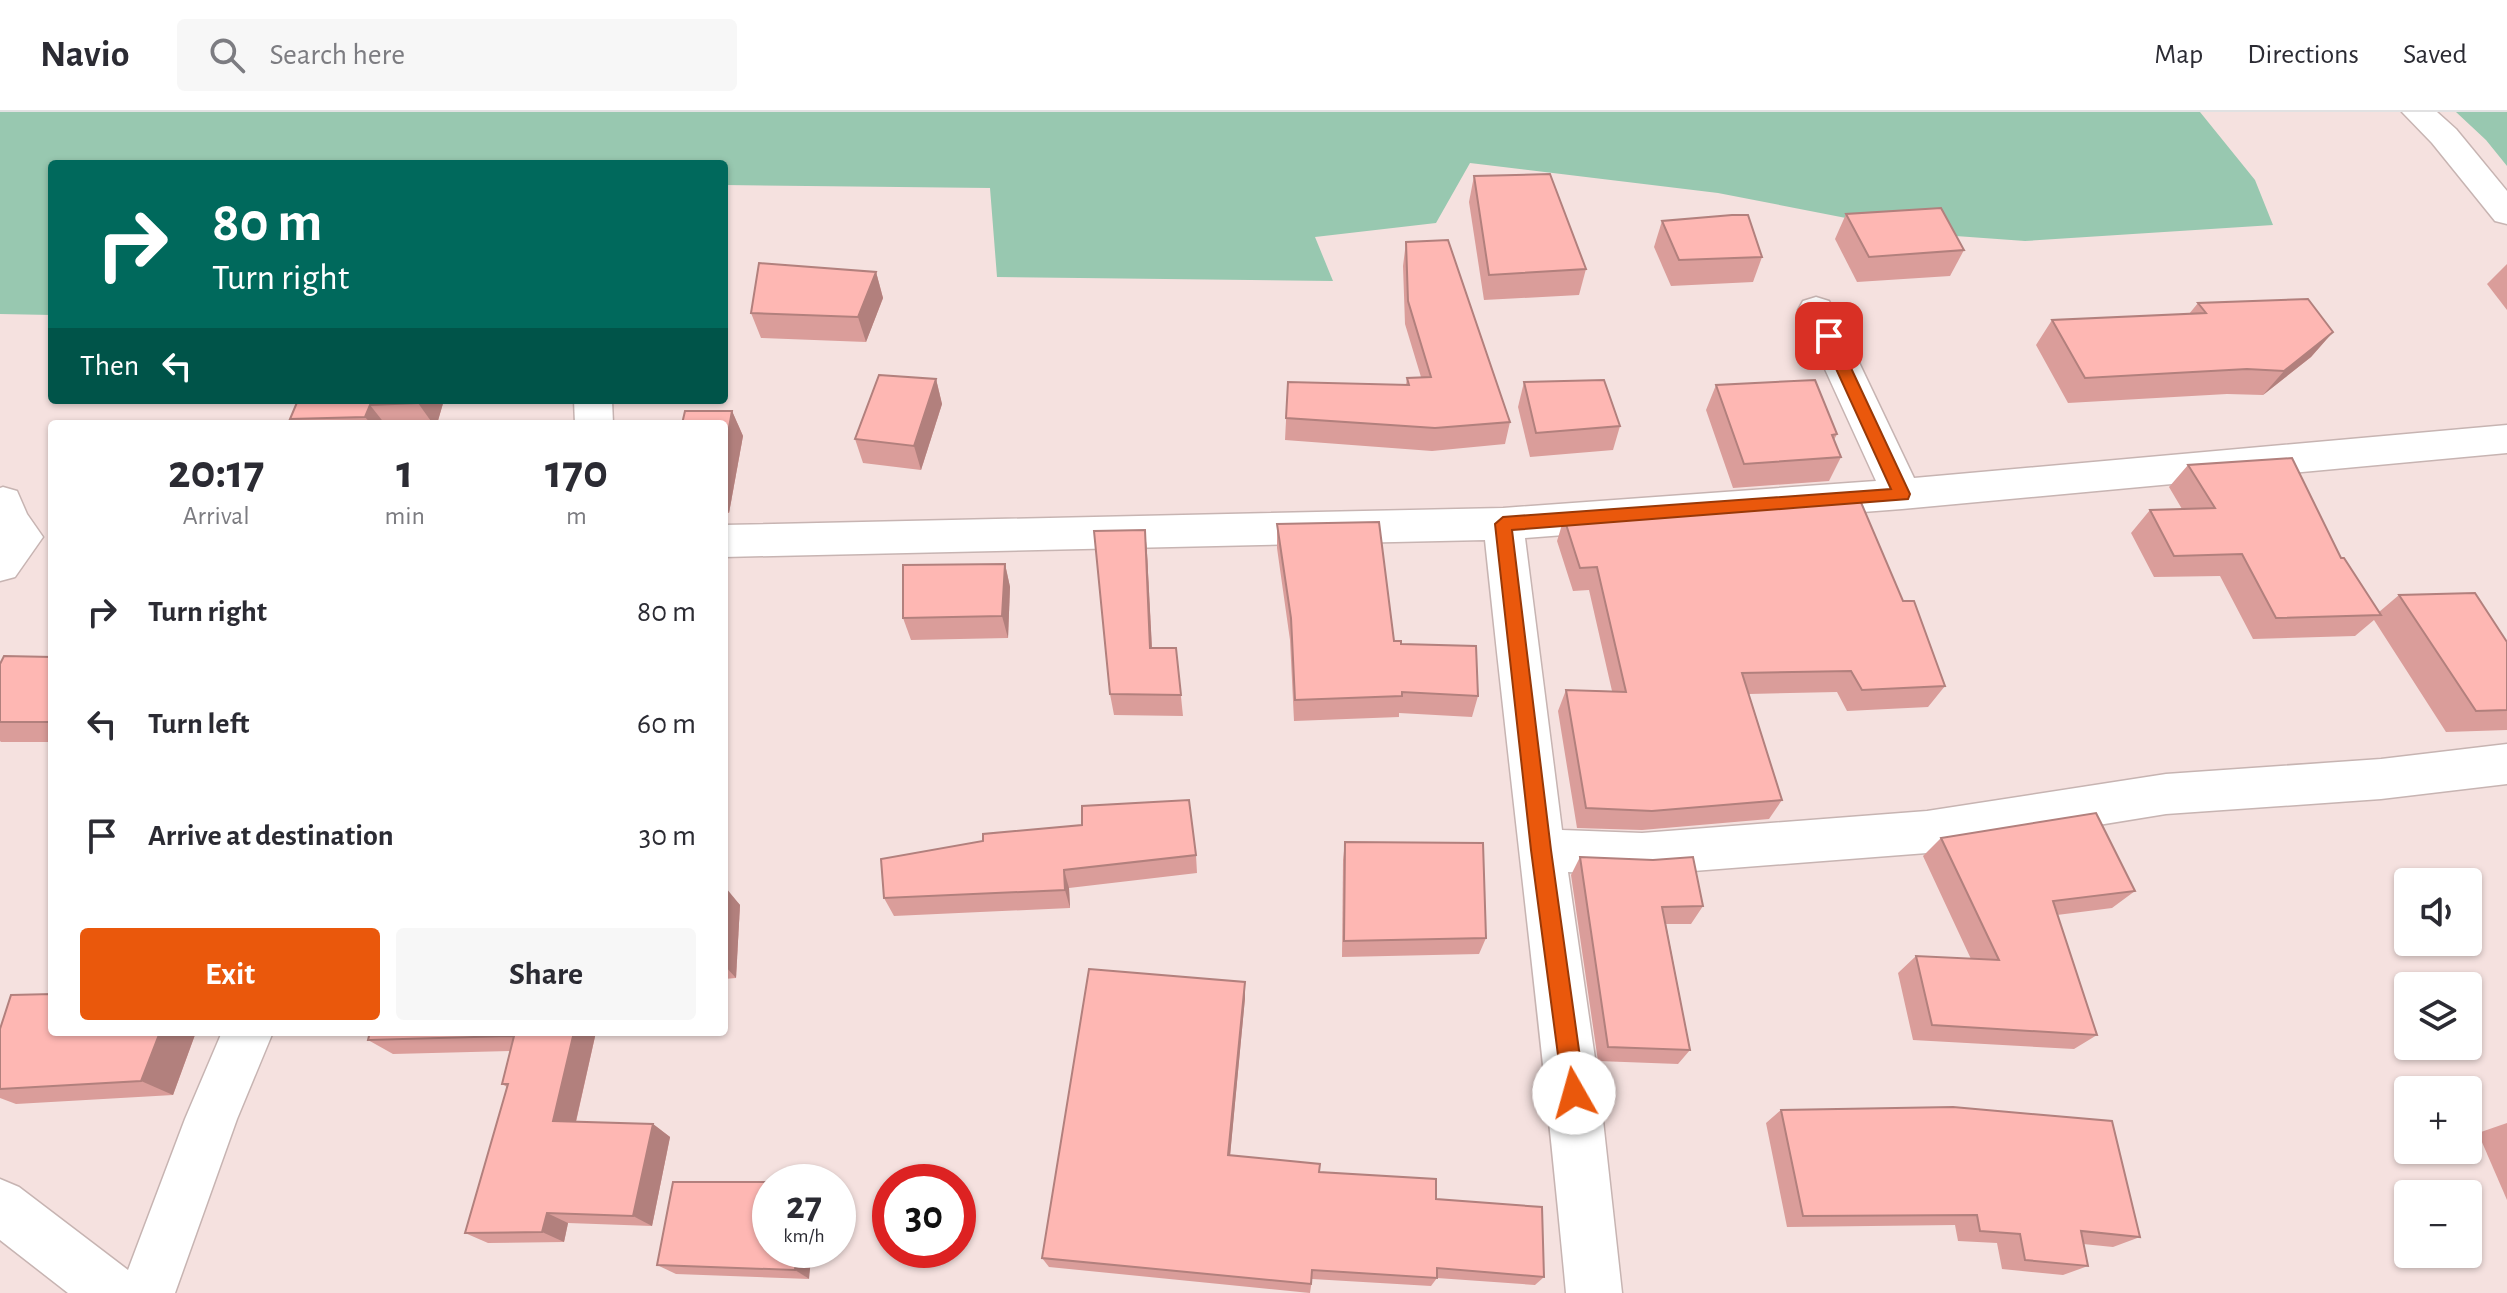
<!DOCTYPE html>
<meta charset="utf-8">
<style>
body{margin:0;font-family:"Alegreya Sans",sans-serif;background:#f7f7f7;color:#2b2b33;height:100vh;display:flex;flex-direction:column;font-size:30px;white-space:nowrap}
*{box-sizing:border-box;margin:0}
p{font-size:26px;color:#7c7c81}
.icon{flex:none;width:44px;height:44px;fill:none;stroke:currentColor;stroke-width:2;stroke-linecap:round;stroke-linejoin:round}
.map{position:relative;flex:1;overflow:hidden}
.sheet{position:absolute;left:48px;top:308px;width:680px;height:616px;display:flex;flex-direction:column;background:#fff;border-radius:8px;box-shadow:0 2px 6px #0004}
.sheet>*{flex:none}
.banner{position:absolute;left:48px;top:48px;width:680px;height:244px;border-radius:8px;box-shadow:0 2px 6px #0004;background:#00695c;color:#fff;overflow:hidden}
.controls{position:absolute;left:2394px;top:756px;display:grid;gap:16px}
.controls a{display:grid;place-items:center;width:88px;height:88px;border-radius:8px;background:#fff;box-shadow:0 2px 6px #0004;font-size:40px}
.speed{position:absolute;left:752px;top:1052px;display:flex;gap:16px;font-size:40px;font-weight:700;text-align:center}
.speed>*{display:grid;place-content:center;width:104px;height:104px;border-radius:50%;background:#fff;box-shadow:0 2px 6px #0004;line-height:1}
.speed small{font-size:20px;font-weight:400}
.speed .limit{border:12px solid #d22;background:#fff;color:#111}
.pin{position:absolute;display:grid;place-items:center;width:68px;height:68px;color:#fff;margin:-34px;border-radius:16px;box-shadow:0 4px 12px #0006}
.me{position:absolute;width:88px;margin:-44px;rotate:353deg;stroke-linejoin:round;filter:drop-shadow(0 0 6px #0008)}
.turn{display:flex;align-items:center;gap:28px;height:168px;padding:0 32px;font-size:36px}
.turn .icon{width:104px;height:104px;stroke-width:2.5}
.turn b{display:block;font-size:56px;line-height:68px}
.then{display:flex;align-items:center;height:76px;padding:0 32px;background:#0003;gap:16px;font-size:30px}
.eta{display:flex;justify-content:space-evenly;align-items:center;height:136px;text-align:center}
.eta b{font-size:48px;font-weight:600;line-height:56px}
.cta{display:flex;gap:16px;margin-top:auto;padding:16px 32px}
.cta a{flex:1;height:92px;border-radius:8px;background:#ea580c;color:#fff;font-size:32px;font-weight:600;line-height:92px;text-align:center}
.cta a+a{background:#f7f7f7;color:#2b2b33}
ul{padding:0;list-style:none}
li{display:flex;align-items:center;gap:24px;height:112px;padding:0 32px}
li div{flex:1}
li b{display:block;font-size:30px}
li em{font-style:normal}
header{display:flex;align-items:center;gap:48px;box-sizing:border-box;height:112px;padding:0 40px;background:#fff;border-bottom:2px solid #e1e1e2}
header strong{font-size:38px}
nav{display:flex;gap:44px;margin-inline-start:auto;font-size:28px}
.search{width:560px;height:72px;background:#f7f7f7;display:flex;align-items:center;gap:20px;box-sizing:border-box;padding:0 28px;border-radius:8px;color:#7c7c81;font-size:30px}
.map>svg:first-child{display:block}
.green{fill:#98c8b0}
.lines{fill:none;stroke-linecap:round;stroke-linejoin:round}
.minor-casing{stroke:#c7b4b2;stroke-width:3}
.minor{fill:#fff;fill-rule:evenodd}
.wall{fill:#da9d9a}
.shaded-wall{fill:#b2807d}
.building{fill:#feb7b3;stroke:#b2807d;stroke-width:2}
.route{fill:#ea580c;stroke:#983908;stroke-width:2}
</style>
<header>
<strong>Navio</strong>
<div class="search"><svg class="icon" aria-label="search" viewBox="0 0 24 24"><circle cx="10" cy="10" r="6"/><path d="M15 15l6 6"/></svg>Search here</div>
<nav><a>Map</a><a>Directions</a><a>Saved</a></nav>
</header>
<div class="map">
<svg width="2507" height="1181" viewBox="0 0 2507 1181">
<rect width="100%" height="100%" fill="#f5e1df"/>
<!-- green -->
<g class="green">
<polygon points="0,0 2200,0 2255,68 2273,113 2025,129 1928,122 1718,81 1470,51 1436,111 1315,125 1333,169 997,165 990,76 724,73 724,52 52,52 52,203 0,202"/>
<polygon points="2456,0 2507,0 2507,54 2486,28"/>
</g>
<g class="lines">
<!-- minor casing -->
<g class="minor-casing">
<g id="minor">
<polygon points="2402,0 2437,0 2456,17 2507,79 2507,112 2495,109 2432,31"/>
<path d="M1816 185 1829 189 1834 198 1914 366 2507 313V341L1902 397 1525 426 1562 718 1642 721 1927 699 2166 662 2381 647 2507 632V672L2381 687 2166 702 1927 741 1642 763 1568 760 1600 981 1622 1181H1566C1543 930 1511 679 1485 428L724 445V413L1503 396 1876 369 1798 198 1803 189Z"/>
<polygon points="574,288 612,288 613,312 575,312"/>
<polygon points="3,375 17,379 27,402 43,425 15,465 0,469 0,376"/>
<polygon points="222,920 273,920 237,1007 175,1181 68,1181 0,1128 0,1067 19,1075 128,1158 185,1007"/>
</g>
</g>
<!-- minor -->
<use href="#minor" class="minor"/>
</g>
<!-- wall -->
<g class="wall">
<polygon points="1474,64 1586,157 1579,183 1484,188 1469,90"/>
<polygon points="1846,102 1964,138 1950,164 1857,170 1835,127"/>
<polygon points="1662,109 1762,145 1753,170 1671,174 1654,135"/>
<polygon points="1406,130 1510,310 1505,332 1432,339 1285,328 1288,270 1406,273 1407,266 1421,265 1405,212 1403,154"/>
<polygon points="2507,152 2507,198 2487,172"/>
<polygon points="876,160 883,186 866,230 761,226 751,201"/>
<polygon points="2198,191 2333,220 2311,245 2263,283 2227,282 2068,291 2036,233 2052,208 2189,202"/>
<polygon points="936,267 942,292 921,358 863,351 855,327"/>
<polygon points="1524,270 1620,314 1613,338 1530,345 1518,295"/>
<polygon points="1716,273 1837,322 1834,328 1841,345 1829,369 1733,376 1706,298"/>
<polygon points="298,288 444,288 437,312 295,312 290,307"/>
<polygon points="732,299 743,324 729,401 724,401 724,312"/>
<polygon points="2188,353 2341,446 2379,500 2399,483 2507,530 2507,618 2446,620 2374,508 2355,524 2253,527 2220,464 2154,465 2131,421 2150,398 2182,397 2169,375"/>
<polygon points="1757,389 1903,489 1945,574 1928,595 1847,599 1837,580 1749,582 1782,688 1769,707 1642,718 1577,716 1558,599 1566,578 1612,579 1589,478 1573,479 1557,429 1564,406 1738,396 1739,392 1755,391"/>
<polygon points="1277,412 1394,529 1401,532 1478,584 1472,605 1399,601 1399,605 1294,609 1290,528 1277,436"/>
<polygon points="1145,418 1147,441 1152,536 1176,536 1183,604 1114,603 1110,582"/>
<polygon points="1005,452 1010,475 1008,526 911,528 903,506"/>
<polygon points="52,545 52,630 1,630 0,629 0,552"/>
<polygon points="1941,726 2135,779 2112,796 2057,803 2097,923 2074,937 1913,928 1898,861 1916,844 1971,847 1923,744"/>
<polygon points="1345,730 1486,826 1479,842 1342,845 1343,748"/>
<polygon points="1196,743 1197,761 1069,776 1070,796 894,804 884,786 881,747"/>
<polygon points="1580,745 1703,794 1691,812 1666,812 1690,938 1678,952 1598,949 1571,763"/>
<polygon points="724,776 740,793 736,866 724,867"/>
<polygon points="1245,870 1245,886 1230,1043 1319,1060 1436,1087 1544,1165 1535,1173 1437,1166 1431,1174 1312,1167 1310,1181 1049,1155 1042,1146"/>
<polygon points="0,917 52,920 196,920 173,983 16,992 0,986"/>
<polygon points="370,920 596,920 576,1010 653,1012 670,1025 652,1114 568,1111 564,1130 488,1131 465,1121 507,975 502,972 510,939 393,942 368,928"/>
<polygon points="1781,998 2140,1125 2113,1135 2083,1132 2088,1154 2063,1163 2002,1157 1997,1131 1958,1129 1955,1113 1787,1115 1766,1011"/>
<polygon points="2507,1011 2507,1088 2478,1021"/>
<polygon points="673,1070 809,1167 676,1162 657,1153"/>
</g>
<!-- shaded-wall -->
<g class="shaded-wall">
<polygon points="876,160 883,186 866,230 858,205"/>
<polygon points="2333,220 2311,245 2263,283 2284,259"/>
<polygon points="936,267 942,292 921,358 914,334"/>
<polygon points="419,288 444,288 437,312 433,312 418,291"/>
<polygon points="370,293 385,312 371,312 365,305"/>
<polygon points="732,299 743,324 729,401 724,391 724,343"/>
<polygon points="1145,418 1147,441 1153,558 1150,536"/>
<polygon points="1005,452 1010,475 1008,526 1002,504"/>
<polygon points="1064,758 1069,776 1070,796 1065,778"/>
<polygon points="726,776 740,793 736,866 724,853 724,803"/>
<polygon points="1245,870 1245,886 1229,1055 1228,1043"/>
<polygon points="160,920 196,920 173,983 141,969"/>
<polygon points="574,920 596,920 573,1022 553,1009"/>
<polygon points="653,1012 670,1025 652,1114 633,1104"/>
<polygon points="547,1101 568,1111 564,1130 542,1120"/>
<polygon points="797,1138 812,1138 809,1167 795,1158"/>
</g>
<!-- building -->
<g class="building">
<polygon points="1550,62 1586,157 1489,163 1474,64"/>
<polygon points="1941,96 1964,138 1869,145 1846,102"/>
<polygon points="1732,103 1748,103 1762,145 1679,148 1662,109"/>
<polygon points="1448,128 1510,310 1435,316 1286,306 1288,270 1409,273 1407,266 1431,265 1408,189 1406,130"/>
<polygon points="759,151 876,160 858,205 751,201"/>
<polygon points="2308,187 2333,220 2284,259 2247,257 2085,266 2052,208 2206,201 2198,191"/>
<polygon points="879,263 936,267 914,334 855,327"/>
<polygon points="1604,268 1620,314 1536,321 1524,270"/>
<polygon points="1815,268 1837,322 1832,323 1841,345 1744,352 1716,273"/>
<polygon points="298,288 419,288 418,291 370,293 365,305 290,307"/>
<polygon points="685,299 732,299 724,343 724,312 682,312"/>
<polygon points="2292,346 2341,446 2344,446 2381,503 2276,506 2242,442 2174,444 2150,398 2215,396 2188,353"/>
<polygon points="1857,381 1903,489 1914,489 1945,574 1862,578 1851,559 1742,561 1782,688 1652,699 1586,696 1566,578 1626,580 1597,455 1580,456 1564,406 1741,396 1739,392 1758,391 1757,389"/>
<polygon points="1379,410 1394,529 1401,529 1401,532 1476,534 1478,584 1402,580 1402,584 1295,588 1291,506 1277,412"/>
<polygon points="1145,418 1150,536 1176,536 1181,583 1110,582 1094,419"/>
<polygon points="1005,452 1002,504 903,506 903,453"/>
<polygon points="2475,481 2507,530 2507,598 2476,599 2399,483"/>
<polygon points="4,544 52,545 52,610 0,610 0,552"/>
<polygon points="1189,688 1196,743 1064,758 1065,778 884,786 881,747 983,729 983,722 1082,713 1082,694"/>
<polygon points="2096,701 2135,779 2053,789 2097,923 1932,913 1916,844 1999,848 1941,726"/>
<polygon points="1345,730 1483,731 1486,826 1344,829"/>
<polygon points="1580,745 1653,748 1693,745 1703,794 1662,795 1690,938 1608,935"/>
<polygon points="724,776 726,776 724,803"/>
<polygon points="1089,857 1245,870 1228,1043 1320,1052 1319,1060 1436,1067 1436,1087 1542,1095 1544,1165 1437,1156 1437,1166 1312,1158 1311,1172 1042,1146"/>
<polygon points="52,882 52,920 160,920 141,969 0,977 0,917 11,883"/>
<polygon points="370,920 574,920 553,1009 653,1012 633,1104 547,1101 542,1120 465,1121 508,972 502,972 514,924 368,928"/>
<polygon points="1953,995 2112,1009 2140,1125 2081,1119 2088,1154 2025,1148 2020,1122 1980,1119 1977,1103 1803,1104 1781,998"/>
<polygon points="673,1070 770,1070 770,1138 797,1138 795,1158 657,1153"/>
</g>
<!-- route -->
<polygon class="route" points="1829,219 1836,224 1910,382 1908,387 1512,418 1551,738 1585,981 1582,989 1574,992 1566,989 1563,981 1531,738 1495,412 1503,405 1891,377 1821,224"/>
</svg>
<div class="controls">
<a><svg class="icon" aria-label="sound" viewBox="0 0 24 24"><path d="M4 9h4l5-4v14l-5-4H4zM17 9q2 3 0 6"/></svg></a>
<a><svg class="icon" aria-label="layers" viewBox="0 0 24 24"><path d="M12 4l9 5-9 5-9-5zM3 14l9 5 9-5"/></svg></a>
<a>+</a>
<a>−</a>
</div>
<div class="speed"><div>27<small>km/h</small></div><div class="limit">30</div></div>
<div class="pin" style="left:1829px;top:224px;background:#d93025"><svg class="icon" aria-label="arrive" viewBox="0 0 24 24"><path d="M6 21V4h12l-3 4 3 4H6"/></svg></div>
<svg class="me" style="left:1574px;top:981px" viewBox="-20 -20 40 40"><circle r="19" fill="#fff"/><path d="M0-13L10 11 0 6-10 11z" fill="#ea580c"/></svg>
<div class="banner">
<div class="turn"><svg class="icon" aria-label="right" viewBox="0 0 24 24"><path d="M7 20v-9h11M14 6l5 5-5 5"/></svg><div><b>80 m</b>Turn right</div></div>
<div class="then">Then<svg class="icon" aria-label="left" viewBox="0 0 24 24"><path d="M17 20v-9H6M10 6l-5 5 5 5"/></svg></div>
</div>
<section class="sheet">
<div class="eta">
<div><b>20:17</b><p>Arrival</p></div>
<div><b>1</b><p>min</p></div>
<div><b>170</b><p>m</p></div>
</div>
<ul>
<li><svg class="icon" aria-label="right" viewBox="0 0 24 24"><path d="M7 20v-9h11M14 6l5 5-5 5"/></svg><div><b>Turn right</b></div><em>80 m</em></li>
<li><svg class="icon" aria-label="left" viewBox="0 0 24 24"><path d="M17 20v-9H6M10 6l-5 5 5 5"/></svg><div><b>Turn left</b></div><em>60 m</em></li>
<li><svg class="icon" aria-label="arrive" viewBox="0 0 24 24"><path d="M6 21V4h12l-3 4 3 4H6"/></svg><div><b>Arrive at destination</b></div><em>30 m</em></li>
</ul>
<div class="cta"><a>Exit</a><a>Share</a></div>
</section>
</div>
